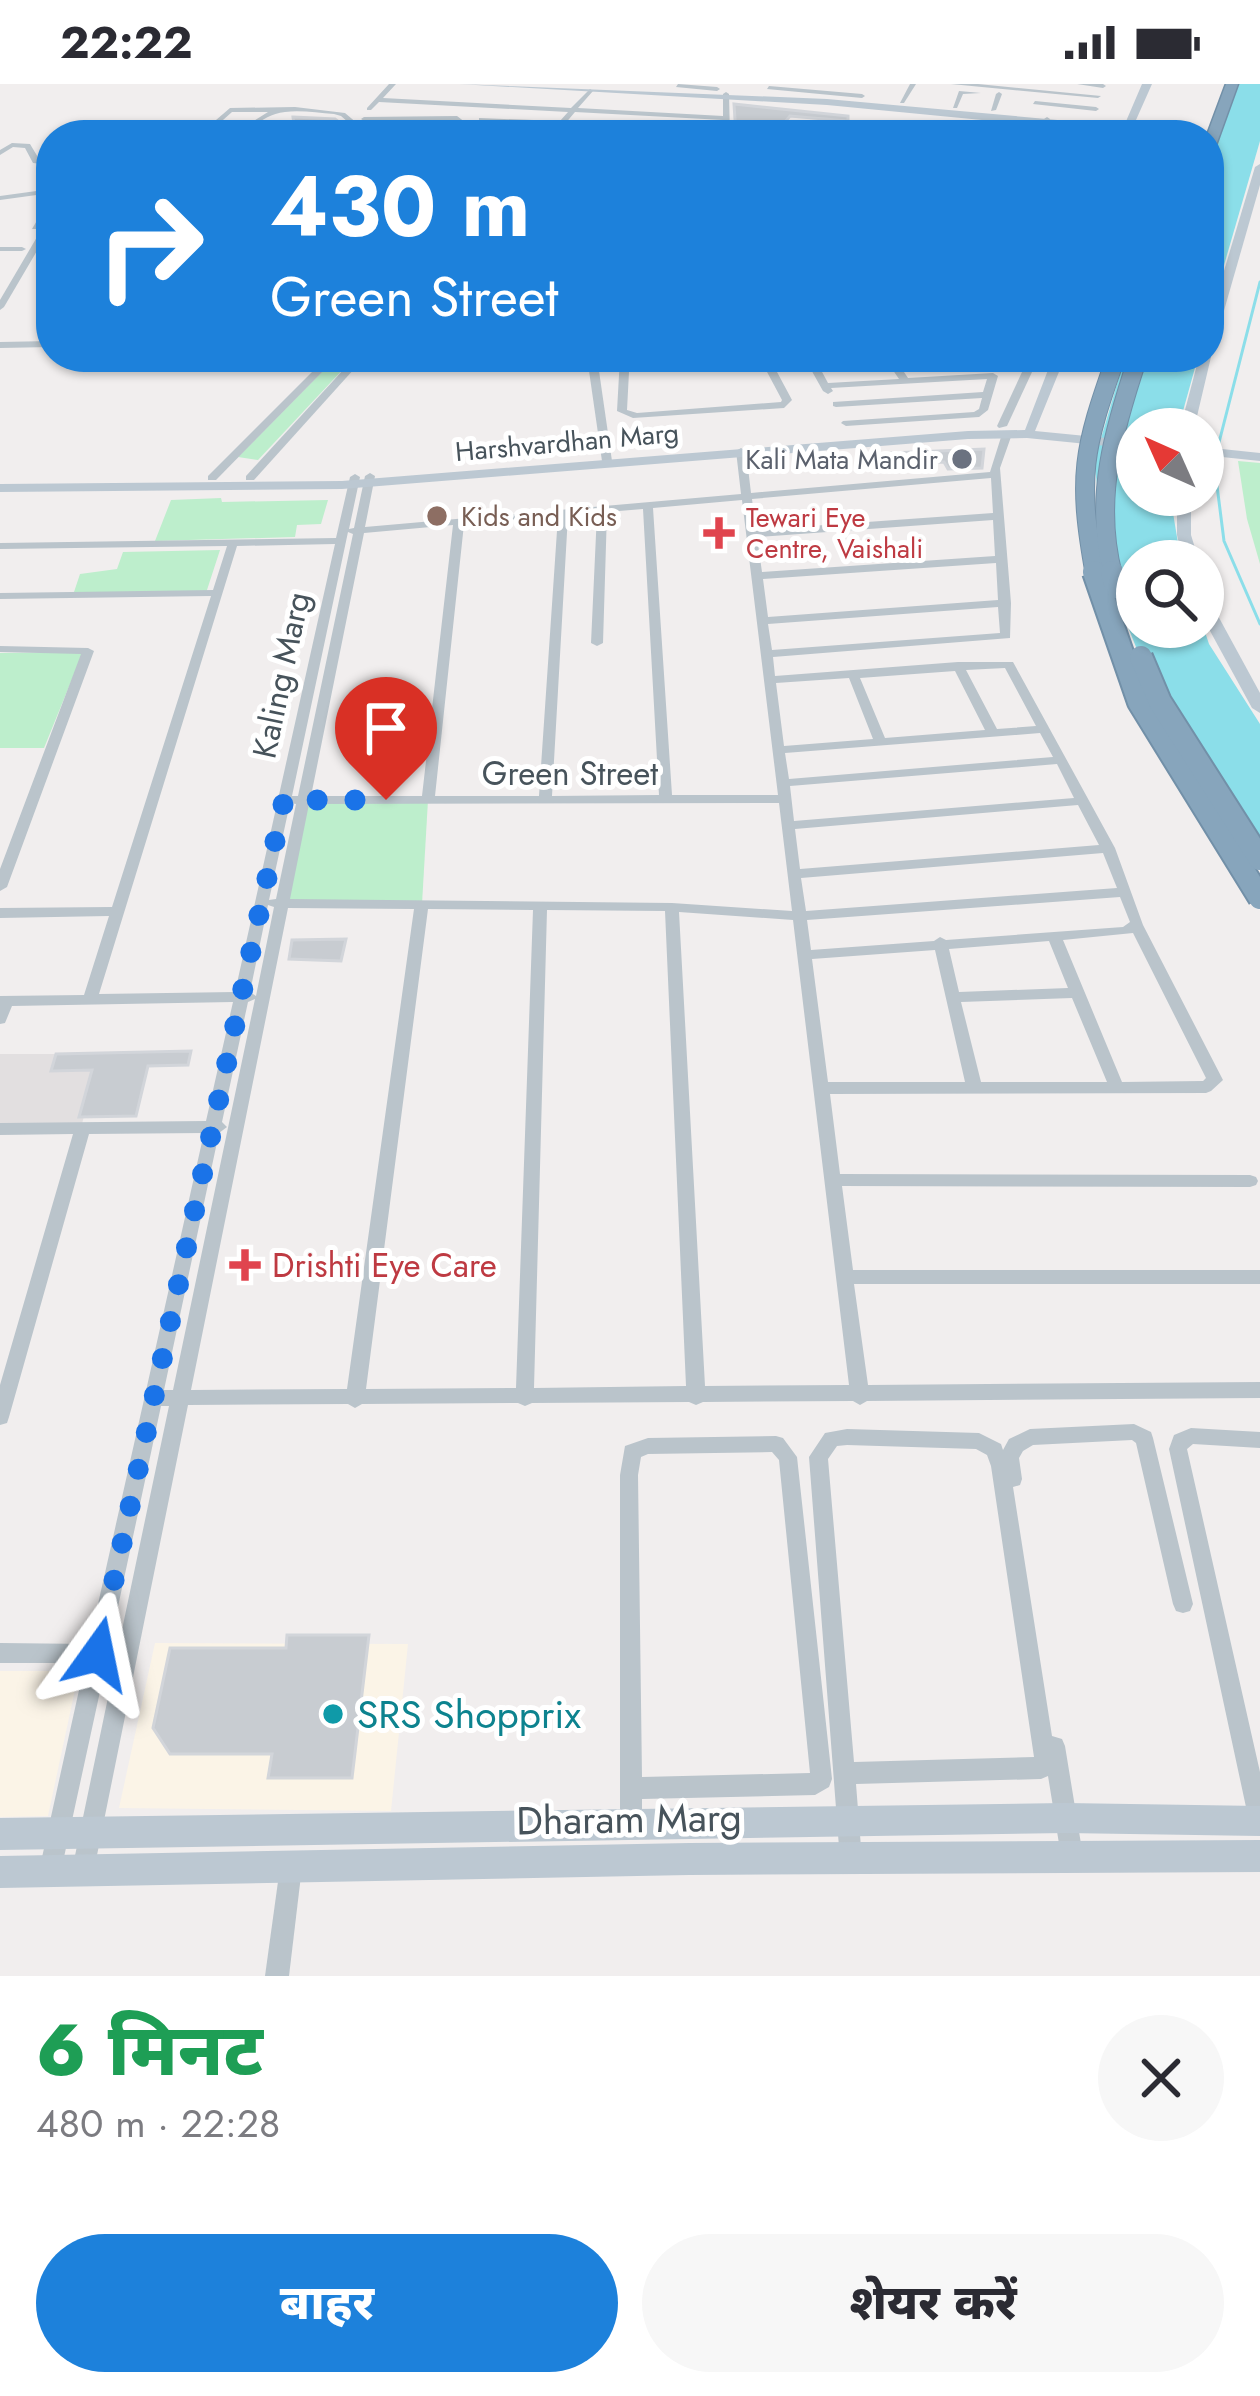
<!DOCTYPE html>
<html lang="hi">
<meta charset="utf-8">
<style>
body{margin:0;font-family:Jost,"Noto Sans Devanagari",sans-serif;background:#f7f7f7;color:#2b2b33;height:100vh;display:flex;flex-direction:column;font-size:45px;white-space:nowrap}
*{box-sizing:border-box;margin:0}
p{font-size:39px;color:#7c7c81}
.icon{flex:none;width:66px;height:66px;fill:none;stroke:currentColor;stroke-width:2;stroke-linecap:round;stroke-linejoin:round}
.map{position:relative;height:1892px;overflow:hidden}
.panel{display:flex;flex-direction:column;background:#fff;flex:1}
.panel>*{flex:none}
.banner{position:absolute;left:36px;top:36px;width:1188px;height:252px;border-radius:48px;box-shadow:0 3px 9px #0004;background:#1d81db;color:#fff;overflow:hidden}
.needle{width:78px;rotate:315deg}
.controls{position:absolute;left:1116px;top:324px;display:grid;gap:24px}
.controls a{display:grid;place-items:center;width:108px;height:108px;border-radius:50%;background:#fff;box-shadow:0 3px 9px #0004;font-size:60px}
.pin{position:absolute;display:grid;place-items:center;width:102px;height:102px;color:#fff;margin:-123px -51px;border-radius:50% 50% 50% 0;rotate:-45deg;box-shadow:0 0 12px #0007}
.pin .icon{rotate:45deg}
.me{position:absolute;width:132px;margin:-66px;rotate:12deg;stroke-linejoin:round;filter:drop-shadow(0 0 9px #0008)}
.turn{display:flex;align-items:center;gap:42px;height:252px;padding:0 36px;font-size:54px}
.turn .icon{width:156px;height:156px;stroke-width:2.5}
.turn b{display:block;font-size:84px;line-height:102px}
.round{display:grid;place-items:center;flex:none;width:126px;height:126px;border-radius:63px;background:#f7f7f7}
.head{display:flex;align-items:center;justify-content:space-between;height:204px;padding:0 36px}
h1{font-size:72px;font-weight:800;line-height:90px;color:#1e9e55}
.cta{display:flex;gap:24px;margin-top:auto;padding:24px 36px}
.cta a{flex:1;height:138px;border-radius:72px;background:#1d81db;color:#fff;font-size:48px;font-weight:800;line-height:138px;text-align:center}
.cta a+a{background:#f7f7f7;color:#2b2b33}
.status{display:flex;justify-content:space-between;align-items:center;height:84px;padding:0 60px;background:#fff;direction:ltr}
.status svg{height:33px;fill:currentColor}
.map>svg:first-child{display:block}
.commercial{fill:#fbf4e7}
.education{fill:#e2dfe0}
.green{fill:#bdeecc}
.water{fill:#8bdee9}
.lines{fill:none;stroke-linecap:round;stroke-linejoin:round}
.stream{stroke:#8bdee9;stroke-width:3}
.building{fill:#c8ccd1;stroke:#d2d5da;stroke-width:3}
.highway-casing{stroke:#7290a8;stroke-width:3}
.street{fill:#bac4cb;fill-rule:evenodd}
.secondary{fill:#bcc8d2;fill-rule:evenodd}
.highway{fill:#87a5bc;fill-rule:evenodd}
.highway-bridge-far1-casing{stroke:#7290a8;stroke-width:20;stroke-linecap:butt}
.highway-bridge-casing{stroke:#7290a8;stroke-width:26;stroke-linecap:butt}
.highway-bridge-far1{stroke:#87a5bc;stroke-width:18}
.highway-bridge{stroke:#87a5bc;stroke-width:22}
.route{stroke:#1a73e8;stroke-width:21;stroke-dasharray:0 37.8}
.worship-dot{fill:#6b7280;stroke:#fff;stroke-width:4.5}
.education-dot{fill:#8d6e63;stroke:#fff;stroke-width:4.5}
.health-dot{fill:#e0444e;stroke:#fff;stroke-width:4.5}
.culture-dot{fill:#0f9aa8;stroke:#fff;stroke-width:4.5}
.labels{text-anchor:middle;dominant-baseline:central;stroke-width:10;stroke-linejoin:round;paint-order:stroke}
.far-street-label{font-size:27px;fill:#47535b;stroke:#fff}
.far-worship-label{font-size:27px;fill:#5b616d;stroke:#fff;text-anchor:end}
.far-education-label{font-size:27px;fill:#785e54;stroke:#fff;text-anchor:start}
.far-health-label{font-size:27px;fill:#be3a42;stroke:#fff;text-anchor:start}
.street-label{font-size:33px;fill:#47535b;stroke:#fff}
.health-label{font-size:33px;fill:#be3a42;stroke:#fff;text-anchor:start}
.near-culture-label{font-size:39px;fill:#0d838f;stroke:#fff;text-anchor:start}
.near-street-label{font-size:39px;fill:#47535b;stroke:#fff}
</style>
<div class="status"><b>22:22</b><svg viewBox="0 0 49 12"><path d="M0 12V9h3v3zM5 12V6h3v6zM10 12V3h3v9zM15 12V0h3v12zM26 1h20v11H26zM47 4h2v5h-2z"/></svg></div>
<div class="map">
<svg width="1260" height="1892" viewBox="0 0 1260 1892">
<rect width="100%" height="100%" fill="#f1eeee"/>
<!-- commercial -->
<g class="commercial">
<polygon points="155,1559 408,1560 391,1727 119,1724"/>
<polygon points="0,1587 79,1587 48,1732 0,1733"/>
</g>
<!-- education -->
<polygon class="education" points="0,970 56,970 52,987 95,986 82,1040 0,1042"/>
<!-- green -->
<g class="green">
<polygon points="338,278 347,281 258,376 238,373 329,281"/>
<polygon points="1238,377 1260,379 1260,480 1247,435"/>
<polygon points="221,414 222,418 328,416 321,440 297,441 295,453 155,457 171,416"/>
<polygon points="220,466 206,509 73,511 80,490 117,485 123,468"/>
<polygon points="83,568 44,664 0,664 0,569"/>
<polygon points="303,716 428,716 422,820 282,819"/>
</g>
<!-- water -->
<g class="water">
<polygon points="1227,0 1260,0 1260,57 1209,233 1209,51"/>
<polygon points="1125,273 1198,273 1178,345 1137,345 1137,411 1170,411 1181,477 1137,477 1137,543 1203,542 1209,560 1260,640 1260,786 1176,663 1110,498 1094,378"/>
</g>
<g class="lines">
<!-- stream -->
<polyline class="stream" points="1260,198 1214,378 1224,457 1260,540"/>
</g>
<!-- building -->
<g class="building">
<polygon points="734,20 848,32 848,37 790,32 784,39 846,51 736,51"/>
<polygon points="293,33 335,35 353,49 295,48"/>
<polygon points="984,365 982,384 948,385 944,378 893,380 892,369"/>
<polygon points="346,855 341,877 289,875 292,856"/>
<polygon points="191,967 188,981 148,982 136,1032 79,1033 92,986 51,987 56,970"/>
<polygon points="287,1551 369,1551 352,1694 268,1694 272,1670 170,1670 153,1644 170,1564 286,1564"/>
</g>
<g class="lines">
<!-- highway casing -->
<g class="highway-casing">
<polygon id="highway" points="1226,0 1238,0 1215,64 1209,68 1207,51"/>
</g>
<!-- street -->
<g class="street">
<polygon points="389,0 396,0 383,14 571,24 590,5 593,7 578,24 723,32 723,10 726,8 729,10 730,51 722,51 723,36 575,28 564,41 578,46 578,48 557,43 556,41 488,37 505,51 497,51 479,36 479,34 560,37 568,28 379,18 371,26 367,26 367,24"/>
<polygon points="678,0 717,3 720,5 717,7 676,3"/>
<polygon points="910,0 916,0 904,19 900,19"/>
<polygon points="951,0 978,0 1101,12 1098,14"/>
<polygon points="1077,0 1103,0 1106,2 1103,4"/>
<polygon points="769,2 862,10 865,12 862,14 767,5"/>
<polygon points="959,7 981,9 963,10 957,24 953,24"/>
<polygon points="999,8 1002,10 996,26 991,27 996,10"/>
<polygon points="1035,17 1096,23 1099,25 1096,27 1033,20"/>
<path d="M295 23 345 29 371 51H363L341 32 334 30C318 29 301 26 285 28 254 31 249 62 216 36L230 24ZM232 28H268L249 40 238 43 223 36Z"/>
<polygon points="457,32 482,51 474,51 455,36 364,37 361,35 364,33"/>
<polygon points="1047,33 1050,35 1046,51 1038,51 1044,35"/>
<polygon points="790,36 932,49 936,51 909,51 788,39"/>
<polygon points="607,37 677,41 685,51 677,51 674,45 605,40"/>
<polygon points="12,59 30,60 39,75 51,77 51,81 33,79 25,64 13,63 0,71 0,66"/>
<polygon points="51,105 51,109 0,116 0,112"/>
<polygon points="48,118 51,118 51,126 38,145 32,145"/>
<polygon points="51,134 51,143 4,223 0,226 0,216 47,136"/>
<polygon points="0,163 22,163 26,165 22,167 0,167"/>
<polygon points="51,257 51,263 0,264 0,258"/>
<polygon points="327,273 337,273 216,396 208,396 208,392"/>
<polygon points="355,273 364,274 254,396 246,396 246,392"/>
<polygon points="587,273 597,273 612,377 607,380 602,377"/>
<polygon points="620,273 630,273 629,282 667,273 683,273 629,288 627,326 637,329 781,318 782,316 759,273 769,273 792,316 784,324 633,334 617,327"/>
<polygon points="804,273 814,273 828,299 899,295 884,273 894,273 908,294 993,289 998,292 988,326 979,333 846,342 841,339 843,337 974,328 979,325 982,314 836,323 833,322 833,318 983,308 987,295 831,304 833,307 828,310 823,307"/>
<polygon points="1029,273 1039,273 1007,342 999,344 997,342"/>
<path d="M1007 347 1012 350 1000 384 1011 519 1010 554 773 573 775 592 958 578H1013L1115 764 1143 841 1223 996 1211 1007 1206 1009 830 1010 840 1090 1250 1091 1256 1093 1258 1097 1256 1101 1250 1103 842 1102 853 1186H1260V1200H854L868 1301 1260 1298V1314L867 1317 860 1321 853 1317 703 1318 696 1321 689 1318 532 1319 525 1322 518 1319 362 1320 355 1324 348 1320 188 1321 94 1786 91 1794 83 1797 75 1794 72 1786 115 1580H106L61 1787 58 1795 50 1798 42 1795 39 1787 85 1579H0V1559L89 1560 204 1049 89 1050 9 1333 7 1339 0 1341V1301L73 1050 0 1051V1039L206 1037 233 918 12 922 5 939 0 940V912L84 911 109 832 0 834V824L112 823 211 512 0 515V509L213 506 227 462 0 465V459L336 454 350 393 355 390 360 393 349 445 354 444 365 392 370 389 375 392 365 443 741 410 736 367 741 364 746 367 751 409 990 388 1002 350ZM991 394 993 429 756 446 752 415ZM742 416 778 711H672L653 424ZM643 425 659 711 552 712 568 431 597 429 591 559 597 562 603 559 607 428ZM558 432 539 712H435L464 440ZM993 436 995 472 762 488 757 453ZM453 441 422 712H311L364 449ZM348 448 353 450 298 712H292ZM335 460 235 908 99 910 237 462ZM996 479 998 516 768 533 763 495ZM998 523 1000 549 772 566 768 540ZM1005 584 1036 642 997 645 966 586ZM955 587 985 646 885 654 860 594ZM849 594 873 655 784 662 776 599ZM1040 649 1053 673 789 695 785 669ZM1057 680 1074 714 794 737 790 702ZM290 719 296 720 276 815 269 816ZM779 719 792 827 672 819 290 815 309 720ZM1078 721 1099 761 800 785 795 745ZM1103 769 1117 804 806 827 801 794ZM1120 813 1130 838 1123 843 946 856 940 853 934 857 811 866 807 836ZM268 821 274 823 256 912 250 908ZM288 824 414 825 347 1305 191 1306ZM428 825 533 826 516 1304 366 1305ZM547 826 665 827 686 1302 534 1304ZM679 828 793 836 849 1301 705 1302ZM1133 849 1206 994 1203 997 1122 998 1063 856ZM1049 857 1068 904 959 908 949 865ZM935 866 965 998H828L812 875ZM1072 914 1107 998H981L961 918ZM255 915 173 1306H164L219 1049 227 1043 222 1038 248 918ZM161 1322H169L119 1560H110Z"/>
<polygon points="0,562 88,564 94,567 7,803 0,807 0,785 81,570 0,568"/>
<path d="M1134 1340 1151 1348 1153 1354 1193 1520 1190 1527 1183 1529 1176 1527 1173 1520 1136 1359 1132 1356 1033 1361 1023 1367 1019 1374 1022 1395 1020 1401 1013 1403 1052 1652 1062 1655 1065 1662 1083 1772 1080 1780 1072 1783 1064 1780 1061 1772 1048 1692 1041 1695 856 1700 862 1776 859 1784 851 1787 843 1784 840 1776 809 1373 825 1349 847 1345 979 1349 1001 1360 1003 1366 1009 1355 1030 1345ZM847 1361 976 1365 987 1371 991 1382 1034 1673 854 1678 828 1375 837 1362Z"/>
<polygon points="1191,1344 1260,1348 1260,1364 1193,1360 1187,1365 1260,1688 1260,1748 1252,1745 1249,1737 1169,1365 1174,1351"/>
<path d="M776 1352 783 1354 797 1373 832 1695 829 1703 815 1711 642 1715V1741L639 1749 631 1752 623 1749 620 1741V1391L625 1362 648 1354ZM772 1368 779 1376 810 1689 642 1693 638 1391 641 1373 648 1370Z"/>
<polygon points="291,1772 299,1775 302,1783 289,1892 265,1892 280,1783 283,1775"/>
</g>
<!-- secondary -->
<g class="secondary">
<polygon points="459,0 827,15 1124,42 1142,0 1152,0 1132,45 1135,51 827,21"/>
<polygon points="1260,80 1260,101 1215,258 1209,262 1209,237 1255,83"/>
<polygon points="1209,270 1211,273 1194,345 1180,345 1199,273 1209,273"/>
<polygon points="1053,273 1065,273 1035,347 1137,357 1137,365 1027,354 968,355 342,405 0,408 0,400 342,397 968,347 1025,346"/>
<polygon points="1203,363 1260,369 1260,377 1203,371"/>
<polygon points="1177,411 1191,411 1191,451 1199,477 1183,477 1177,451"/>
<polygon points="1203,514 1211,519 1260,609 1260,629 1252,624 1203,534"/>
<polygon points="1065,1719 1260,1722 1260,1752 1065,1749 0,1766 0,1734"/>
<polygon points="1260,1756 1260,1788 689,1791 0,1804 0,1772 689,1759"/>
</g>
<!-- highway -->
<use href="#highway" class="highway"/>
<!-- highway-bridge-far1 casing -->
<g class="highway-bridge-far1-casing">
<g id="highway-bridge-far1">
<path d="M1095 491C1077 392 1083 366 1116 273"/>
<path d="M1113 491C1093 415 1114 345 1138 273"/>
</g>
</g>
<!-- highway-bridge casing -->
<g class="highway-bridge-casing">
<g id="highway-bridge">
<polyline points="1094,488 1139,618 1260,814"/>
<polyline points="1112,488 1116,503"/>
<polyline points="1141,573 1160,618 1260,775"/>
</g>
</g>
<!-- highway-bridge-far1 -->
<use href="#highway-bridge-far1" class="highway-bridge-far1"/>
<!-- highway-bridge -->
<use href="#highway-bridge" class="highway-bridge"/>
</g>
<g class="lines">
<!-- route -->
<polyline class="route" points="98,1570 284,716 386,716"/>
</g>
<!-- markers -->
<circle class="worship-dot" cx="962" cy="375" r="12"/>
<circle class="education-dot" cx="437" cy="432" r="12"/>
<g class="health-dot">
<path d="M713 431h12v12h12v12h-12v12h-12v-12h-12v-12h12z"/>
<path d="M239 1163h12v12h12v12h-12v12h-12v-12h-12v-12h12z"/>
</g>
<circle class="culture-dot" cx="333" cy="1630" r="12"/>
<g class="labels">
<!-- far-street labels -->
<g class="far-street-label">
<text transform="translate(567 358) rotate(-5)">Harshvardhan Marg</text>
</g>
<!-- far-worship labels -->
<g class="far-worship-label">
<text x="938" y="375">Kali Mata Mandir</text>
</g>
<!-- far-education labels -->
<g class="far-education-label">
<text x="461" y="432">Kids and Kids</text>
</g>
<!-- far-health labels -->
<g class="far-health-label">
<text x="746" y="433">Tewari Eye<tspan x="746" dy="31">Centre, Vaishali</tspan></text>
</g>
<!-- street labels -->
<g class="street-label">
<text transform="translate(281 591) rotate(-78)">Kaling Marg</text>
<text x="570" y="689">Green Street</text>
</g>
<!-- health labels -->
<g class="health-label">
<text x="272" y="1181">Drishti Eye Care</text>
</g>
<!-- near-culture labels -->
<g class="near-culture-label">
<text x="357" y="1630">SRS Shopprix</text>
</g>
<!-- near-street labels -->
<g class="near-street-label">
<text transform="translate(629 1735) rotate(-1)">Dharam Marg</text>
</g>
</g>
</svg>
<div class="controls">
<a><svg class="needle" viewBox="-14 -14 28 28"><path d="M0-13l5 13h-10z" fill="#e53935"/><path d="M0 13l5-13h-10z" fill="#7c7c81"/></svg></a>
<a><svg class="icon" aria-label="search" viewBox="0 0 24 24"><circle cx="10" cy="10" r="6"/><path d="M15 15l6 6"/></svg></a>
</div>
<div class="pin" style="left:386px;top:716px;background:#d93025"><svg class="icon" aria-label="arrive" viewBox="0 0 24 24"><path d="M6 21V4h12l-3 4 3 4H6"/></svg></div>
<svg class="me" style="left:98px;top:1570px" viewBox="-20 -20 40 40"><path d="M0-17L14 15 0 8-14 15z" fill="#1a73e8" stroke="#fff" stroke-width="4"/></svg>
<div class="banner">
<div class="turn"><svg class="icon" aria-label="right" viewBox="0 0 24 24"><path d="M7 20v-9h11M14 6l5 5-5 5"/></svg><div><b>430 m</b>Green Street</div></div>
</div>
</div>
<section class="panel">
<div class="head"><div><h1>6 मिनट</h1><p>480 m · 22:28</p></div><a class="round"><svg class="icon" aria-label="close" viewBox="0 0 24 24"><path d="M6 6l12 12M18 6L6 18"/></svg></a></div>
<div class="cta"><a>बाहर</a><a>शेयर करें</a></div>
</section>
